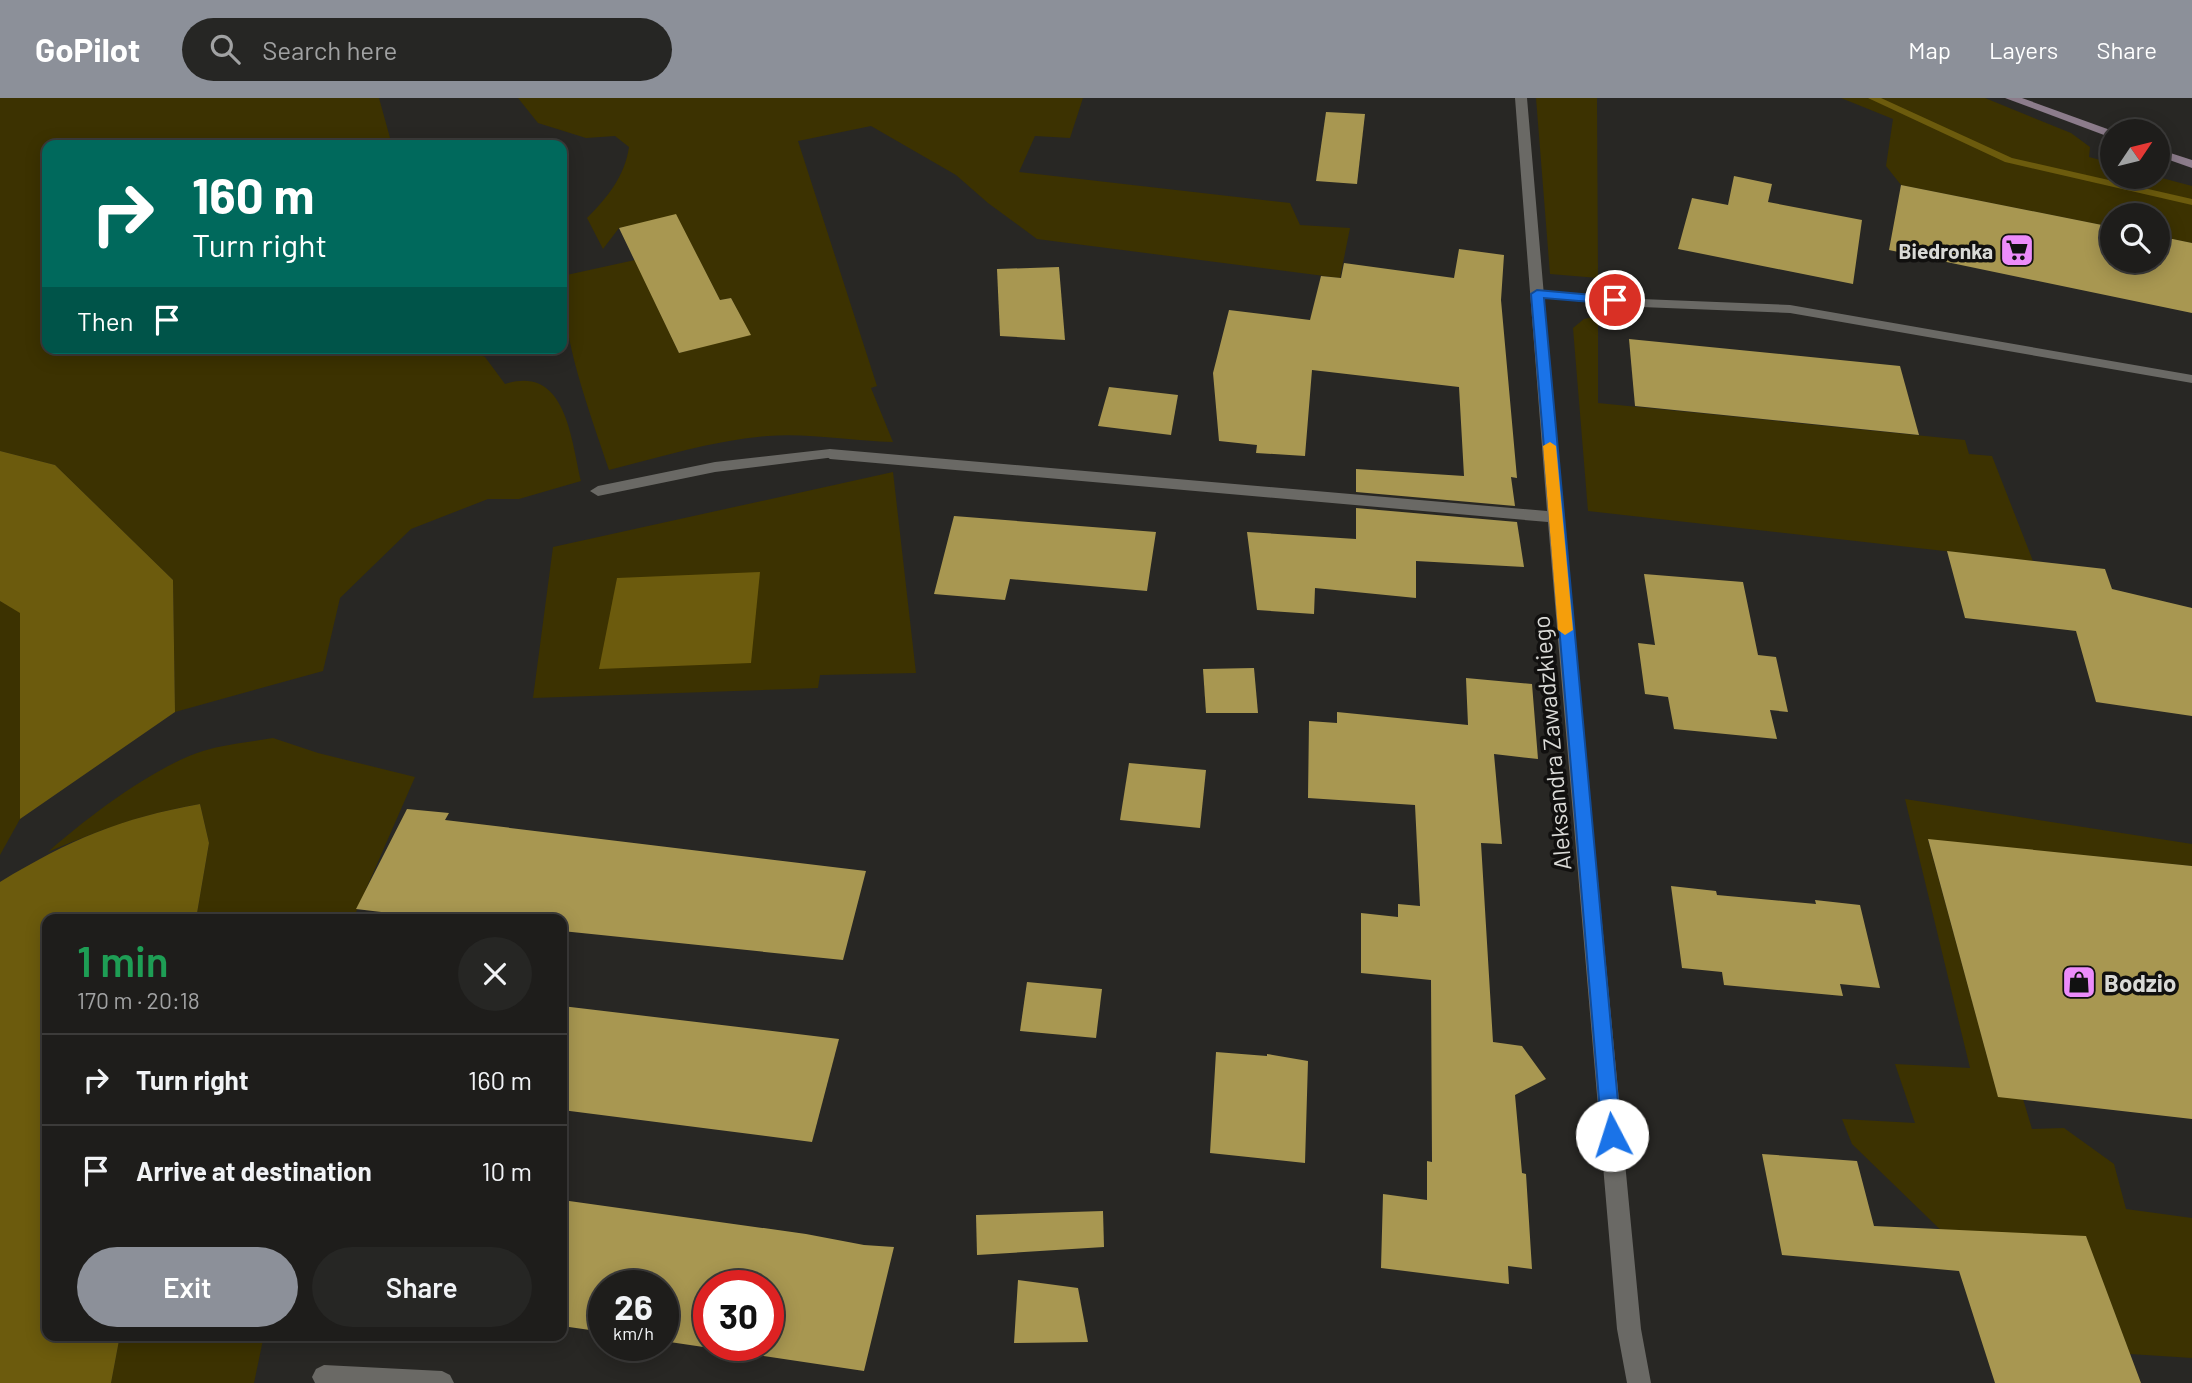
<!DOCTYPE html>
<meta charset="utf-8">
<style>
body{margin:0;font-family:Barlow,sans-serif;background:#262624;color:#f1f3f6;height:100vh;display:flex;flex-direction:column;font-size:26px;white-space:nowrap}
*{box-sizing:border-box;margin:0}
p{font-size:23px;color:#a1a2a3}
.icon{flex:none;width:38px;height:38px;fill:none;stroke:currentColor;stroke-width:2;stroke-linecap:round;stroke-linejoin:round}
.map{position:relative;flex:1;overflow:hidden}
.details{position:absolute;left:42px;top:816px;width:525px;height:427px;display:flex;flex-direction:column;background:#1e1d1b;border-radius:14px;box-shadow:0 4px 18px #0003,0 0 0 2px #3c3b3a}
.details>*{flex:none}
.hud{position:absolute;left:42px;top:42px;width:525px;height:214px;border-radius:14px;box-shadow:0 4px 18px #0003,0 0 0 2px #3c3b3a;background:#00695c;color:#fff;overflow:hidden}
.needle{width:46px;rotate:55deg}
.controls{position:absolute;left:2100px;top:21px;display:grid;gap:14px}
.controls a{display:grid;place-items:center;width:70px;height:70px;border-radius:50%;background:#1e1d1b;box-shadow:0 4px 18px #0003,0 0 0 2px #3c3b3a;font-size:35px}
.speed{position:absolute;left:588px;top:1172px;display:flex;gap:14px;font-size:35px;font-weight:700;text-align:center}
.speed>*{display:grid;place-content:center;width:91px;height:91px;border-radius:50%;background:#1e1d1b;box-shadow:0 4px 18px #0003,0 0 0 2px #3c3b3a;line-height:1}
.speed small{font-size:18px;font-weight:400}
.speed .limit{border:10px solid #d22;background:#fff;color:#111}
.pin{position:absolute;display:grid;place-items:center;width:60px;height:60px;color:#fff;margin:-30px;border:4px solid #fff;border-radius:50%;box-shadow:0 2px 7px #0007}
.me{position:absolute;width:77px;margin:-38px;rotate:355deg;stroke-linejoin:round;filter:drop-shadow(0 0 5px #0008)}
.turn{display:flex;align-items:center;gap:24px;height:147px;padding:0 35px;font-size:32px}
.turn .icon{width:91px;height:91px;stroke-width:2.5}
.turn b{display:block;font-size:49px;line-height:60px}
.then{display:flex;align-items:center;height:66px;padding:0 35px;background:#0003;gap:14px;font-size:26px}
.round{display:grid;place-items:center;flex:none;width:74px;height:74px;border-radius:37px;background:#262624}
.overview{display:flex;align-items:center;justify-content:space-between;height:119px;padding:0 35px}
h1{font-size:42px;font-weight:600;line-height:52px;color:#1e9e55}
.action{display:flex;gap:14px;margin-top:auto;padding:14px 35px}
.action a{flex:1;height:80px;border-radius:42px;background:#8c9099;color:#fff;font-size:28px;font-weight:600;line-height:80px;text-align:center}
.action a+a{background:#262624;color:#f1f3f6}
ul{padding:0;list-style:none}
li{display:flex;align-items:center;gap:21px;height:91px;padding:0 35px;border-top:2px solid #3c3b3a}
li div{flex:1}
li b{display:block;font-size:26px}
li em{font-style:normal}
header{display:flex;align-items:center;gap:42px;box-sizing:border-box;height:98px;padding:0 35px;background:#8c9099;color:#fff}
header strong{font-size:33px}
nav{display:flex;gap:38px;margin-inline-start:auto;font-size:24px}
.search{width:490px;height:63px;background:#262624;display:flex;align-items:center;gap:18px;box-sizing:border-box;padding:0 24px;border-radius:38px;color:#a1a2a3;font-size:26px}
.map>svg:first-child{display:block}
.green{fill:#3c3201}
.water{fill:#6c5b0d}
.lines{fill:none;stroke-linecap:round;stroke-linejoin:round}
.stream{fill:#6c5b0d;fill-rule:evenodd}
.building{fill:#a89751;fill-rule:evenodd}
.lane{fill:#6a6965;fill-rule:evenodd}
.street{fill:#6a6965;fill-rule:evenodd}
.secondary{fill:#8c7c8b;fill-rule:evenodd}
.route{fill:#1a73e8;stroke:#114b97;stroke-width:2}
.slow{fill:#f59e0b}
.labels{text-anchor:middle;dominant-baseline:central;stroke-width:7;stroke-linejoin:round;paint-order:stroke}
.far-poi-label{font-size:21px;font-weight:bold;fill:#dadad7;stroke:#11100f;text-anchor:end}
.street-label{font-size:24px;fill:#dadad7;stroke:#11100f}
.poi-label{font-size:24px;font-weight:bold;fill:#dadad7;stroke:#11100f;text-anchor:start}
</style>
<header>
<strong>GoPilot</strong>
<div class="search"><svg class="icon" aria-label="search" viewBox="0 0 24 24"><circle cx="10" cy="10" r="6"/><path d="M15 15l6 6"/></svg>Search here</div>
<nav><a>Map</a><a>Layers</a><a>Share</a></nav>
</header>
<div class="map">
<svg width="2192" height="1285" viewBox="0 0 2192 1285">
<rect width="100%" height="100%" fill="#282724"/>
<!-- green -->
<g class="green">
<path d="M0 0H379L392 47H47V250L469 252 485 259 505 286C566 266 571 341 581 383L519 401H488L411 431 340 500 323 573 175 614 173 482 55 367 0 353Z"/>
<path d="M518 0H1083L1070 40 1035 38 1019 74 1290 105 1300 127 1350 130 1340 180 1037 141 988 105 956 77 871 28 798 43 877 288 871 290 893 344C851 343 810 335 768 338 715 342 661 359 609 372 588 309 563 245 562 178L635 162 679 255 750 236 731 200 720 202 676 117 619 130 603 151 587 120C607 100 625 78 629 49L615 38 586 40 538 25Z"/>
<polygon points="1536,0 1597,0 1598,180 1550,176"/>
<polygon points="1841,0 1985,0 2071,35 2090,49 2089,59 2112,65 2112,79 2158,79 2192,88 2192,145 2158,138 2158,117 2112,117 2112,129 1901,87 1886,68 1893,21"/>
<polygon points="1598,218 1598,305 1965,342 1969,356 1992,358 2033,463 1588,413 1573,230 1584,221"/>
<polygon points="893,374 916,575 820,577 818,590 533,600 553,449"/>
<polygon points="0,503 20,514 20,721 0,757"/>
<path d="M273 640 318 655 415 679 353 821H196L209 745 200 706C142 716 102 731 48 754 86 720 155 668 203 653 225 646 250 644 273 640Z"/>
<polygon points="1905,701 2192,746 2192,768 1928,742 1998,998 2023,1001 2032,1031 2064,1030 2114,1066 2126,1111 2192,1120 2192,1260 2130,1256 2086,1139 1953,1144 1852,1046 1842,1021 1915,1025 1895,966 1970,970"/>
<polygon points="120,1237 264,1237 254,1285 111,1285"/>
</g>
<!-- water -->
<g class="water">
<polygon points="0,353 55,367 173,482 175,614 20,721 20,515 0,503"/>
<polygon points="760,474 751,565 599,571 617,480"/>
<path d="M200 706 209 745 196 821H47V1237H120L111 1285H0V784C69 742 121 720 200 706Z"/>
</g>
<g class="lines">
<!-- stream -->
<polygon class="stream" points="1868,0 1881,0 2012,60 2192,101 2192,107 2005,64"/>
</g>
<!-- building -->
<g class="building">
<polygon points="1326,14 1365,16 1357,86 1316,83"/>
<polygon points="1734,78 1772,86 1768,104 1862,122 1853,186 1678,151 1692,100 1728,107"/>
<polygon points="1901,87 2112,129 2112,163 2158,163 2158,138 2192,145 2192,215 1889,152"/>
<polygon points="676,116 720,202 731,200 751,237 679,255 619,130"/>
<polygon points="1459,151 1504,157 1501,202 1517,380 1511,379 1515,408 1356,394 1356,371 1464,378 1459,289 1312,272 1305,358 1256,355 1257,347 1219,343 1213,275 1229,212 1310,222 1321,178 1341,180 1344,165 1454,180"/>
<polygon points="1059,169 1065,242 1000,238 997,171"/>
<polygon points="1629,241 1900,268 1919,337 1635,308"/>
<polygon points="1109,289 1178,297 1171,337 1098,328"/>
<polygon points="1356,410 1517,424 1524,469 1416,463 1416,500 1315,490 1314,516 1257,512 1247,434 1356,441"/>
<polygon points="954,418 1156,434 1147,493 1010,481 1005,502 934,496"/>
<polygon points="1947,453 2105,471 2112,491 2192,510 2192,618 2096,604 2076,533 1965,520"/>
<polygon points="1644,476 1743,484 1758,557 1776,559 1788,614 1770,612 1777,641 1674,631 1668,599 1645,596 1638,545 1655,547"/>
<polygon points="1254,570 1258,615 1206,615 1203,571"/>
<polygon points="1466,580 1532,586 1538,661 1494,656 1502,746 1481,745 1493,944 1522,948 1546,981 1515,997 1522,1075 1526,1076 1532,1171 1508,1168 1509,1186 1381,1170 1383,1096 1427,1102 1427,1063 1432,1064 1431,882 1361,875 1361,815 1398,819 1398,806 1420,808 1415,707 1308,700 1309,623 1337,625 1337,614 1468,627"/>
<polygon points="1129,665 1206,672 1200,730 1120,722"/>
<polygon points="407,711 449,715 445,722 866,773 843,862 562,833 562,821 440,821 356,811"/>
<polygon points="1928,741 2192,768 2192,1021 1998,999"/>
<polygon points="1671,788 1716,793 1717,797 1816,806 1815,802 1860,807 1880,890 1840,886 1843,898 1724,887 1722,874 1682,870"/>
<polygon points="1027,884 1102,891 1096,940 1020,933"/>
<polygon points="562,908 839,941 812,1044 562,1012"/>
<polygon points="1216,954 1267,958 1267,956 1308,963 1305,1065 1210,1055"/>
<polygon points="1762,1056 1857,1063 1874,1128 2086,1138 2141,1285 1995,1285 1959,1173 1782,1157"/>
<path d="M562 1102 806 1136 864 1147 894 1149 864 1273 663 1243V1188H604V1234L562 1228ZM709 1188H768V1248H709Z"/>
<polygon points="1103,1113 1104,1149 977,1157 976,1117"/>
<polygon points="1018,1182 1078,1190 1088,1244 1014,1245"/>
</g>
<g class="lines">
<!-- lane -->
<g class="lane">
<polygon points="1537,192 1641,201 1790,207 2192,277 2192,285 1790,215 1641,209 1532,199 1530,196"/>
<polygon points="830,351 837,356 835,359 715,374 598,398 590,393 598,388 715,364"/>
<polygon points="324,1267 442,1273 450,1277 454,1285 315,1285 312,1279 316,1271"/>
</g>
<!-- street -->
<polygon class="street" points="1515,0 1527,0 1563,419 1641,1231 1651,1285 1627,1285 1617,1231 1548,424 830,361 823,356 830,351 1547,413"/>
<!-- secondary -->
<g class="secondary">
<polygon points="2005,0 2022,0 2113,33 2112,40"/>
<polygon points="2158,51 2192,62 2192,70 2158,58"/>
</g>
</g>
<!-- route -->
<polygon class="route" points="1537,192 1615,199 1621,202 1615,206 1544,200 1621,1037 1618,1044 1612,1046 1605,1044 1602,1037 1531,196"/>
<!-- slow -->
<polygon class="slow" points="1550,344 1556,348 1573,532 1565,537 1558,532 1543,348"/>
<!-- icons -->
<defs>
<g id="supermarket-square" transform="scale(1.75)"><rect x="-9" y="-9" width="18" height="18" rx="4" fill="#ec8cfa" stroke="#11100f"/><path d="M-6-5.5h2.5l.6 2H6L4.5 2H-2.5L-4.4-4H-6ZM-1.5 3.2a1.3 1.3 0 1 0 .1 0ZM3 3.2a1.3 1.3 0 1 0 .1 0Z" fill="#111"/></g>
<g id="shop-square" transform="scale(1.75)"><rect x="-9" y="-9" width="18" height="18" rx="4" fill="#ec8cfa" stroke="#11100f"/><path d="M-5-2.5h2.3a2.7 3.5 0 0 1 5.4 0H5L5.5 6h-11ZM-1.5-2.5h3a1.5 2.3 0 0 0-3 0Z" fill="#111"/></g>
</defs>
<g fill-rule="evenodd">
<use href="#supermarket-square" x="2017" y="152"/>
<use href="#shop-square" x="2079" y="884"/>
</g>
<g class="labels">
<!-- far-poi labels -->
<g class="far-poi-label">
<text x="1993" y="152">Biedronka</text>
</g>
<!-- street labels -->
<g class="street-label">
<text transform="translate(1551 645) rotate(-95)">Aleksandra Zawadzkiego</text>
</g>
<!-- poi labels -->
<g class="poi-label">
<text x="2104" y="884">Bodzio</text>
</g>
</g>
</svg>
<div class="controls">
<a><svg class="needle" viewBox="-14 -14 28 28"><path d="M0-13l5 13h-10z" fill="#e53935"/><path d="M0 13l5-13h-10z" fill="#a1a2a3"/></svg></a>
<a><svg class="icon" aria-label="search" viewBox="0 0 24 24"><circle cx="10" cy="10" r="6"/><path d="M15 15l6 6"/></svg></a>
</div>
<div class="speed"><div>26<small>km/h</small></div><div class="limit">30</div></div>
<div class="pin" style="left:1615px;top:202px;background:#d93025"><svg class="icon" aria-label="arrive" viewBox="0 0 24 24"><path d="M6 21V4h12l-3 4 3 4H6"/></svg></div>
<svg class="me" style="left:1612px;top:1037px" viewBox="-20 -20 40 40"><circle r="19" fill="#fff"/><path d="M0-13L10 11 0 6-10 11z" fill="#1a73e8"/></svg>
<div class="hud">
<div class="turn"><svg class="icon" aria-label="right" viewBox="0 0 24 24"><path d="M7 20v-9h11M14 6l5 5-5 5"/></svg><div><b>160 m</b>Turn right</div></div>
<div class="then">Then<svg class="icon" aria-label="arrive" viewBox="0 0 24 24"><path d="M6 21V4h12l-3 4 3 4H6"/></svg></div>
</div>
<section class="details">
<div class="overview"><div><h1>1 min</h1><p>170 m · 20:18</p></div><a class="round"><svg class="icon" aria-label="close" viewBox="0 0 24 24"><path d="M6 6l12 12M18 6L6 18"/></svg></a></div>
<ul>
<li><svg class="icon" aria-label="right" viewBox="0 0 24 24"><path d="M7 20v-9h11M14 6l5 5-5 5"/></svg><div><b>Turn right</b></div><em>160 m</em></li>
<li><svg class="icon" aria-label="arrive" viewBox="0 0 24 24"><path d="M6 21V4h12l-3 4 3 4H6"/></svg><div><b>Arrive at destination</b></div><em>10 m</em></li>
</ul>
<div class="action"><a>Exit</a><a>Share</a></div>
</section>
</div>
